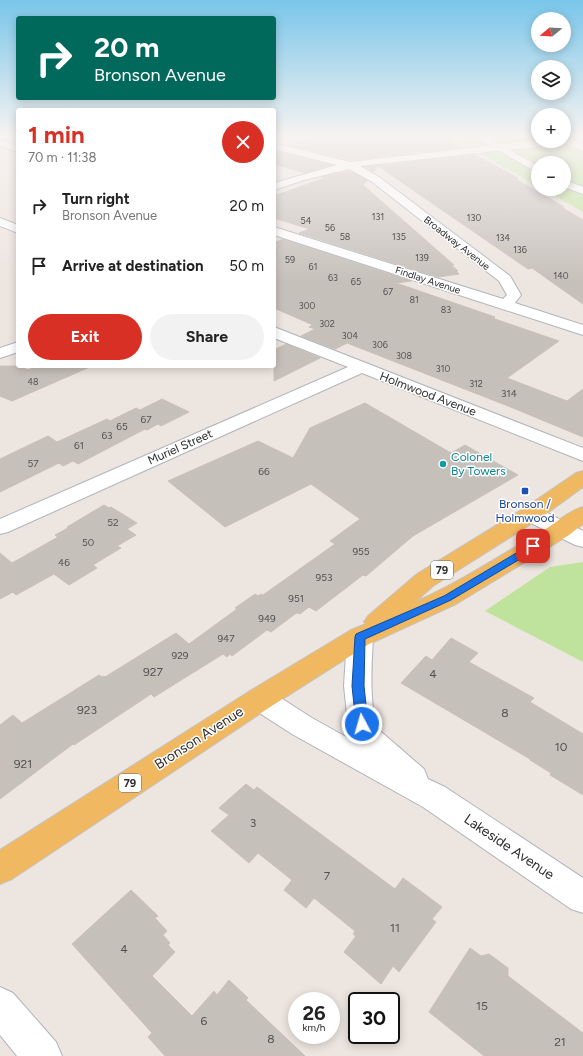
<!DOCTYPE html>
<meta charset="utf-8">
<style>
body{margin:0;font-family:Figtree,sans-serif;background:#f2f2f2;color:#222;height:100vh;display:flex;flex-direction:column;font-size:15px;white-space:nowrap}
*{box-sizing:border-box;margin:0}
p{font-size:13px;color:#767676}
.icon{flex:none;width:22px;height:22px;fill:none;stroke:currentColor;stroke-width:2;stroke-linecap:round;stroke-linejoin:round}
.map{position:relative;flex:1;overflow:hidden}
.side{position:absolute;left:16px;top:108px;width:260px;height:260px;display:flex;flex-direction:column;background:#fff;border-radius:4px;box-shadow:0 2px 10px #0003}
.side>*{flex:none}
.banner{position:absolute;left:16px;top:16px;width:260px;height:84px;border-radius:4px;box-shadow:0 2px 10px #0003;background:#00695c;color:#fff;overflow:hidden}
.needle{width:26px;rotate:252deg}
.controls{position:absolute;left:531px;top:12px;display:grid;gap:8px}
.controls a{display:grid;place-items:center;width:40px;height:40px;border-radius:50%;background:#fff;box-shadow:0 2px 10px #0003;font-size:20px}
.speed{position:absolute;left:288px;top:992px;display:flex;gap:8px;font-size:20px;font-weight:700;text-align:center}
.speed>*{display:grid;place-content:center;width:52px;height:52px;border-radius:50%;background:#fff;box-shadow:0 2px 10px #0003;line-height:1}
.speed small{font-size:10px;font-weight:400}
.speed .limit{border:2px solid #111;border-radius:6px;background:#fff;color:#111}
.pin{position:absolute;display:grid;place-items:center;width:34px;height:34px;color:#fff;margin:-17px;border-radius:8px;box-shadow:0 2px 6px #0006}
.me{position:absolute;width:44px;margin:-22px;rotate:354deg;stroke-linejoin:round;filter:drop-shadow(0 0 3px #0008)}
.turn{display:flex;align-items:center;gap:14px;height:84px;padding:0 12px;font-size:18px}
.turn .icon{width:52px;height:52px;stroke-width:2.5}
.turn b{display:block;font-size:28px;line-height:34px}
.round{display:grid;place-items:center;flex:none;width:42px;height:42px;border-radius:21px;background:#f2f2f2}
.summary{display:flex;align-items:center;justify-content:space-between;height:68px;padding:0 12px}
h1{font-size:24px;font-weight:700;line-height:30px;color:#d93025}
.action{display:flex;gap:8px;margin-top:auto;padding:8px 12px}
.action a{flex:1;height:46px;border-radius:24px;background:#d93025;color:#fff;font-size:16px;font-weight:700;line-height:46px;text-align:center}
.action a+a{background:#f2f2f2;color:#222}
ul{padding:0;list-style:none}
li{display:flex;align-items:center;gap:12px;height:60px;padding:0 12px}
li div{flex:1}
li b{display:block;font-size:15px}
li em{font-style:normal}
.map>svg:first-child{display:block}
.green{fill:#bfe39c}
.building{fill:#c6c0ba;stroke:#c9c0b8}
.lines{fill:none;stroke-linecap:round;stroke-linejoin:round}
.street-casing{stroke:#afb3bc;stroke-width:2}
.secondary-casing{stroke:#afb3bc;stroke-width:2}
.primary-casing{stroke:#c4c4c4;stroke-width:2}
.street{fill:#fff;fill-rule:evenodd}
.secondary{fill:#fff;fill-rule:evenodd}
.primary{fill:#f0b861;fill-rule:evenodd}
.route{fill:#1a73e8;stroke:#114b97}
.culture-dot{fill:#0f9aa8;stroke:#fff;stroke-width:1.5}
.transit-dot{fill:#1a4fb4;stroke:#fff;stroke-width:1.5}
.labels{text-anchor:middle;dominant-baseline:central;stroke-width:3;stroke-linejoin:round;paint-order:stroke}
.far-number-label{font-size:9px;fill:#525150}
.far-street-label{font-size:10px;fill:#2c2c2c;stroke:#fff}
.number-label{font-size:10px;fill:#525150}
.shield{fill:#fff;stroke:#6b6b6b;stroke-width:1}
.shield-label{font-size:11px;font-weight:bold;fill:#2c2c2c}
.street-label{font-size:12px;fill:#2c2c2c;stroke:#fff}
.culture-label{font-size:12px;fill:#0d838f;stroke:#fff;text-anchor:start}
.transit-label{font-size:12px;fill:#164399;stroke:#fff}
.near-number-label{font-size:12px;fill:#525150}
.near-street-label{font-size:14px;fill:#2c2c2c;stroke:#fff}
</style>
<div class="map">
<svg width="583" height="1056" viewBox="0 0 583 1056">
<rect width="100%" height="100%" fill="#ede5df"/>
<!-- green -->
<g class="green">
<polygon points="447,135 470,135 538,174 538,186"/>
<polygon points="482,135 538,135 538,141 559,141 583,152 583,187 564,179 564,163 538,163 538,166"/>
<polygon points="564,186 583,194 583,212 543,189 564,189"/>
<polygon points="583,562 583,662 485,611 550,567"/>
</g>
<!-- building -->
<g class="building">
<polygon points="321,135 439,135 461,147 350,160 289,145"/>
<polygon points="274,151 331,165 305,173 274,164"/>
<polygon points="475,155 518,178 516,179 564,207 561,207 583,220 583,304 532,268 528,269 378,166 373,172 365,167"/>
<polygon points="349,171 367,180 363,185 454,265 451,265 458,271 456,271 459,274 438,277 299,233 310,229 274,218 274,196 325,178 322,177"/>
<polygon points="283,239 411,281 396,283 495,317 492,318 559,341 507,378 567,401 583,389 583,437 513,408 347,343 335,349 301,336 315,329 309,327 313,325 274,308 274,243"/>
<polygon points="286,344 320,358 274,381 274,350"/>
<polygon points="0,366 20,366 28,370 37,366 92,366 12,401 0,396"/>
<polygon points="162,399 189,412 161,426 158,424 147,430 145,429 78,464 73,461 63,466 59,463 0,492 0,459 48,436 57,442 107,419 110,421 136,408 140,410"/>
<polygon points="365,403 451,453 465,445 518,475 413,536 366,576 363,575 316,611 309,607 300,614 298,613 295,614 271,632 267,630 232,656 230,654 227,657 223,654 154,697 151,694 74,745 73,744 0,799 0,725 13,715 22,723 99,675 102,677 104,676 105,677 176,633 189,644 237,609 235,608 255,594 258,596 261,594 263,595 335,544 330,541 360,519 311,484 225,527 168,481 258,441 293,458 310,428"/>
<polygon points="104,505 109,508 111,507 137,523 127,529 136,535 117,546 121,548 93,565 97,568 69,585 54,574 16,595 13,592 0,599 0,553 12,563 58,537 55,535 68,528 67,527"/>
<polygon points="451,638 478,653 469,662 534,698 530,702 583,734 583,795 550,775 551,773 530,760 530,759 401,683 426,656 432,660"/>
<polygon points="246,784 254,790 257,787 395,889 403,878 442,907 432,919 436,922 399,972 393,966 381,984 344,952 356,936 353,934 355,931 314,898 306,908 284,890 292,880 258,853 249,863 211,831 229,815 219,808"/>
<polygon points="131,890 158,916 155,918 167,931 163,935 170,943 168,945 175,952 152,976 192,1016 214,991 217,995 229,980 248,998 246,1000 305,1056 165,1056 148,1037 152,1033 72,944"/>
<polygon points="470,948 481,956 489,954 508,968 508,976 583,1033 583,1056 484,1056 429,1012"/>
</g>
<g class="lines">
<!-- street casing -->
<g class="street-casing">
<g id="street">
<polygon points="0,140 18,146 18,152 0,146"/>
<polygon points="538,140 564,141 559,144 360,166 379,177 510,276 521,295 515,303 583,325 583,335 274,235 274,227 503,299 507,295 499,281 371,181 349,169 304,180 274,190 274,183 337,165 274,149 274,143 350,162"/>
<polygon points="0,218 18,225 18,233 0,226"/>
<polygon points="274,327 583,448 583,461 362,373 8,532 0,534 0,519 348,367 274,338"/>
<polygon points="18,342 18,352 0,358 0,348"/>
<polygon points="531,507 539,509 583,531 583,547 575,545 523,519 520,514 523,509"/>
<path d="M360 628 369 630 373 637C372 661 368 709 379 730L424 769 428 779 445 787 583 878V913L571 909 423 807 292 734 250 707 246 699 250 691 260 688 270 691 312 718 357 743 348 724 344 686 347 637 351 630Z"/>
<polygon points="0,987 13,993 56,1042 62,1056 17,1056 0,1035"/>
</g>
</g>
<!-- secondary casing -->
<g class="secondary-casing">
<g id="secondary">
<polygon points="471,135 483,135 538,166 538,173"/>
<polygon points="564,137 583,144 583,151 561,142 560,141 564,141"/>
<polygon points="564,180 583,187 583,194 564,187"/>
</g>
</g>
<!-- primary casing -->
<g class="primary-casing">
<path id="primary" d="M583 471V487L539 519 433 586 415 602C459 583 499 556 541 532 555 524 568 511 583 507V524L569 535 456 604 369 644 270 707 12 879 0 884V850L250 691 351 630 366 624 364 622 368 616 417 574 523 509 576 473Z"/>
</g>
<!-- street -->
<use href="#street" class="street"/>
<!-- secondary -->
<use href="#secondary" class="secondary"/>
<!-- primary -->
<use href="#primary" class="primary"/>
</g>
<!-- sky -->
<linearGradient id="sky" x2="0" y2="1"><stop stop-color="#79c6ea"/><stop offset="0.48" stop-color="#f7f3f1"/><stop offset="1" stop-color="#f7f3f1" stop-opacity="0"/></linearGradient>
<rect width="583" height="283" fill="url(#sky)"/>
<!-- route -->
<polygon class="route" points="533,543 537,544 538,546 537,549 451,600 365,639 364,686 368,724 366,727 362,729 358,727 356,724 352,686 355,637 356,634 444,596"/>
<!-- markers -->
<circle class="culture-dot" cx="443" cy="464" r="4"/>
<rect class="transit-dot" x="521" y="487" width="8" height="8" rx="2"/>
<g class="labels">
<!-- far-number labels -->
<g class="far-number-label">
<text x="378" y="216">131</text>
<text x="474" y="217">130</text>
<text x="306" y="220">54</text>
<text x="330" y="227">56</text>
<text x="345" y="236">58</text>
<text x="399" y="236">135</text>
<text x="503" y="237">134</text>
<text x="520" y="249">136</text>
<text x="422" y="257">139</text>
<text x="290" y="259">59</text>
<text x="313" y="266">61</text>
<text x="561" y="275">140</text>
<text x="333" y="277">63</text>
<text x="356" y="281">65</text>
<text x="388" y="291">67</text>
<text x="414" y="299">81</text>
<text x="307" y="305">300</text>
<text x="446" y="309">83</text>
<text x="327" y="323">302</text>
<text x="350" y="335">304</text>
<text x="380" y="344">306</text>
<text x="404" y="355">308</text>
<text x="443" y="368">310</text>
<text x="33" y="381">48</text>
<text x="476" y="383">312</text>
</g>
<!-- far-street labels -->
<g class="far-street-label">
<text transform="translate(457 243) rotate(38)">Broadway Avenue</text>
<text transform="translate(428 280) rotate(18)">Findlay Avenue</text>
</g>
<!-- number labels -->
<g class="number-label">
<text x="509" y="393">314</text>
<text x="146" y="419">67</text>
<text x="122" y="426">65</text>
<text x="107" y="435">63</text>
<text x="79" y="445">61</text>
<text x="33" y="463">57</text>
<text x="264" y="471">66</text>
<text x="113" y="522">52</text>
<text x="88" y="542">50</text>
<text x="361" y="551">955</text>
<text x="64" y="562">46</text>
<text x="324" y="577">953</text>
<text x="296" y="598">951</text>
<text x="267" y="618">949</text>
<text x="226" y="638">947</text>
<text x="180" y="655">929</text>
</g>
<!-- shield labels -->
<g class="shield">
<rect x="431" y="561" width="22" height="18" rx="3"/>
<rect x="119" y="774" width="22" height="18" rx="3"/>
</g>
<g class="shield-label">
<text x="442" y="570">79</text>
<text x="130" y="783">79</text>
</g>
<!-- street labels -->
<g class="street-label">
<text transform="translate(428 394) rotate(21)">Holmwood Avenue</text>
<text transform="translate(180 447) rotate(-24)">Muriel Street</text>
</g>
<!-- culture labels -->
<g class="culture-label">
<text x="451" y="457">Colonel<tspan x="451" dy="14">By Towers</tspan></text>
</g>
<!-- transit labels -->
<g class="transit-label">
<text x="525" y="504">Bronson /<tspan x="525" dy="14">Holmwood</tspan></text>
</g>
<!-- near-number labels -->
<g class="near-number-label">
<text x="153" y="672">927</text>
<text x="433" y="674">4</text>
<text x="87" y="710">923</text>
<text x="505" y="713">8</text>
<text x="561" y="747">10</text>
<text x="23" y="764">921</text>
<text x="253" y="823">3</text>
<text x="327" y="876">7</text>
<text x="395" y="928">11</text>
<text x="124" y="949">4</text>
<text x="482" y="1006">15</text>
<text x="204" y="1021">6</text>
<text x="271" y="1039">8</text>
<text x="560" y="1042">21</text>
</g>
<!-- near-street labels -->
<g class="near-street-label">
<text transform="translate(199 738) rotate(-33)">Bronson Avenue</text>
<text transform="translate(509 847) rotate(34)">Lakeside Avenue</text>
</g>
</g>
</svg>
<div class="controls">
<a><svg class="needle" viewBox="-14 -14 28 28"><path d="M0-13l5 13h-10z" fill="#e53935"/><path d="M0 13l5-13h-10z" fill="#767676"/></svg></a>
<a><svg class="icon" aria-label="layers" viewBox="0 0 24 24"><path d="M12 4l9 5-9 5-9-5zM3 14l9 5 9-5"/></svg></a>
<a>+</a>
<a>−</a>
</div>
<div class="speed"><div>26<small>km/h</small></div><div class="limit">30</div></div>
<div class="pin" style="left:533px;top:546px;background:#d93025"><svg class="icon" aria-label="arrive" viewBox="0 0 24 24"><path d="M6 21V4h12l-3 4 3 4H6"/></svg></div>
<svg class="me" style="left:362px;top:724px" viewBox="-20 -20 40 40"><circle r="17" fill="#1a73e8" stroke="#fff" stroke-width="3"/><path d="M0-11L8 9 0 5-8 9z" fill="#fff"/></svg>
<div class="banner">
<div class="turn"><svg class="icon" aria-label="right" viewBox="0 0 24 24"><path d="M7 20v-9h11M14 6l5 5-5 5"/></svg><div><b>20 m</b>Bronson Avenue</div></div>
</div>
<section class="side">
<div class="summary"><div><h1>1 min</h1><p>70 m · 11:38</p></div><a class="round" style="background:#d93025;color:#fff"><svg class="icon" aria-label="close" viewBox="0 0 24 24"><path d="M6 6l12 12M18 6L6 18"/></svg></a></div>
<ul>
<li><svg class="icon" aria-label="right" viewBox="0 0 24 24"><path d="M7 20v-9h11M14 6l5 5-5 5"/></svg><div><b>Turn right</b><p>Bronson Avenue</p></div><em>20 m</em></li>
<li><svg class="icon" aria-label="arrive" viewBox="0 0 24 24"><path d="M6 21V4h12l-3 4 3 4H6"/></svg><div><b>Arrive at destination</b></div><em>50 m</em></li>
</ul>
<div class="action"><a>Exit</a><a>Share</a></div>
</section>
</div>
